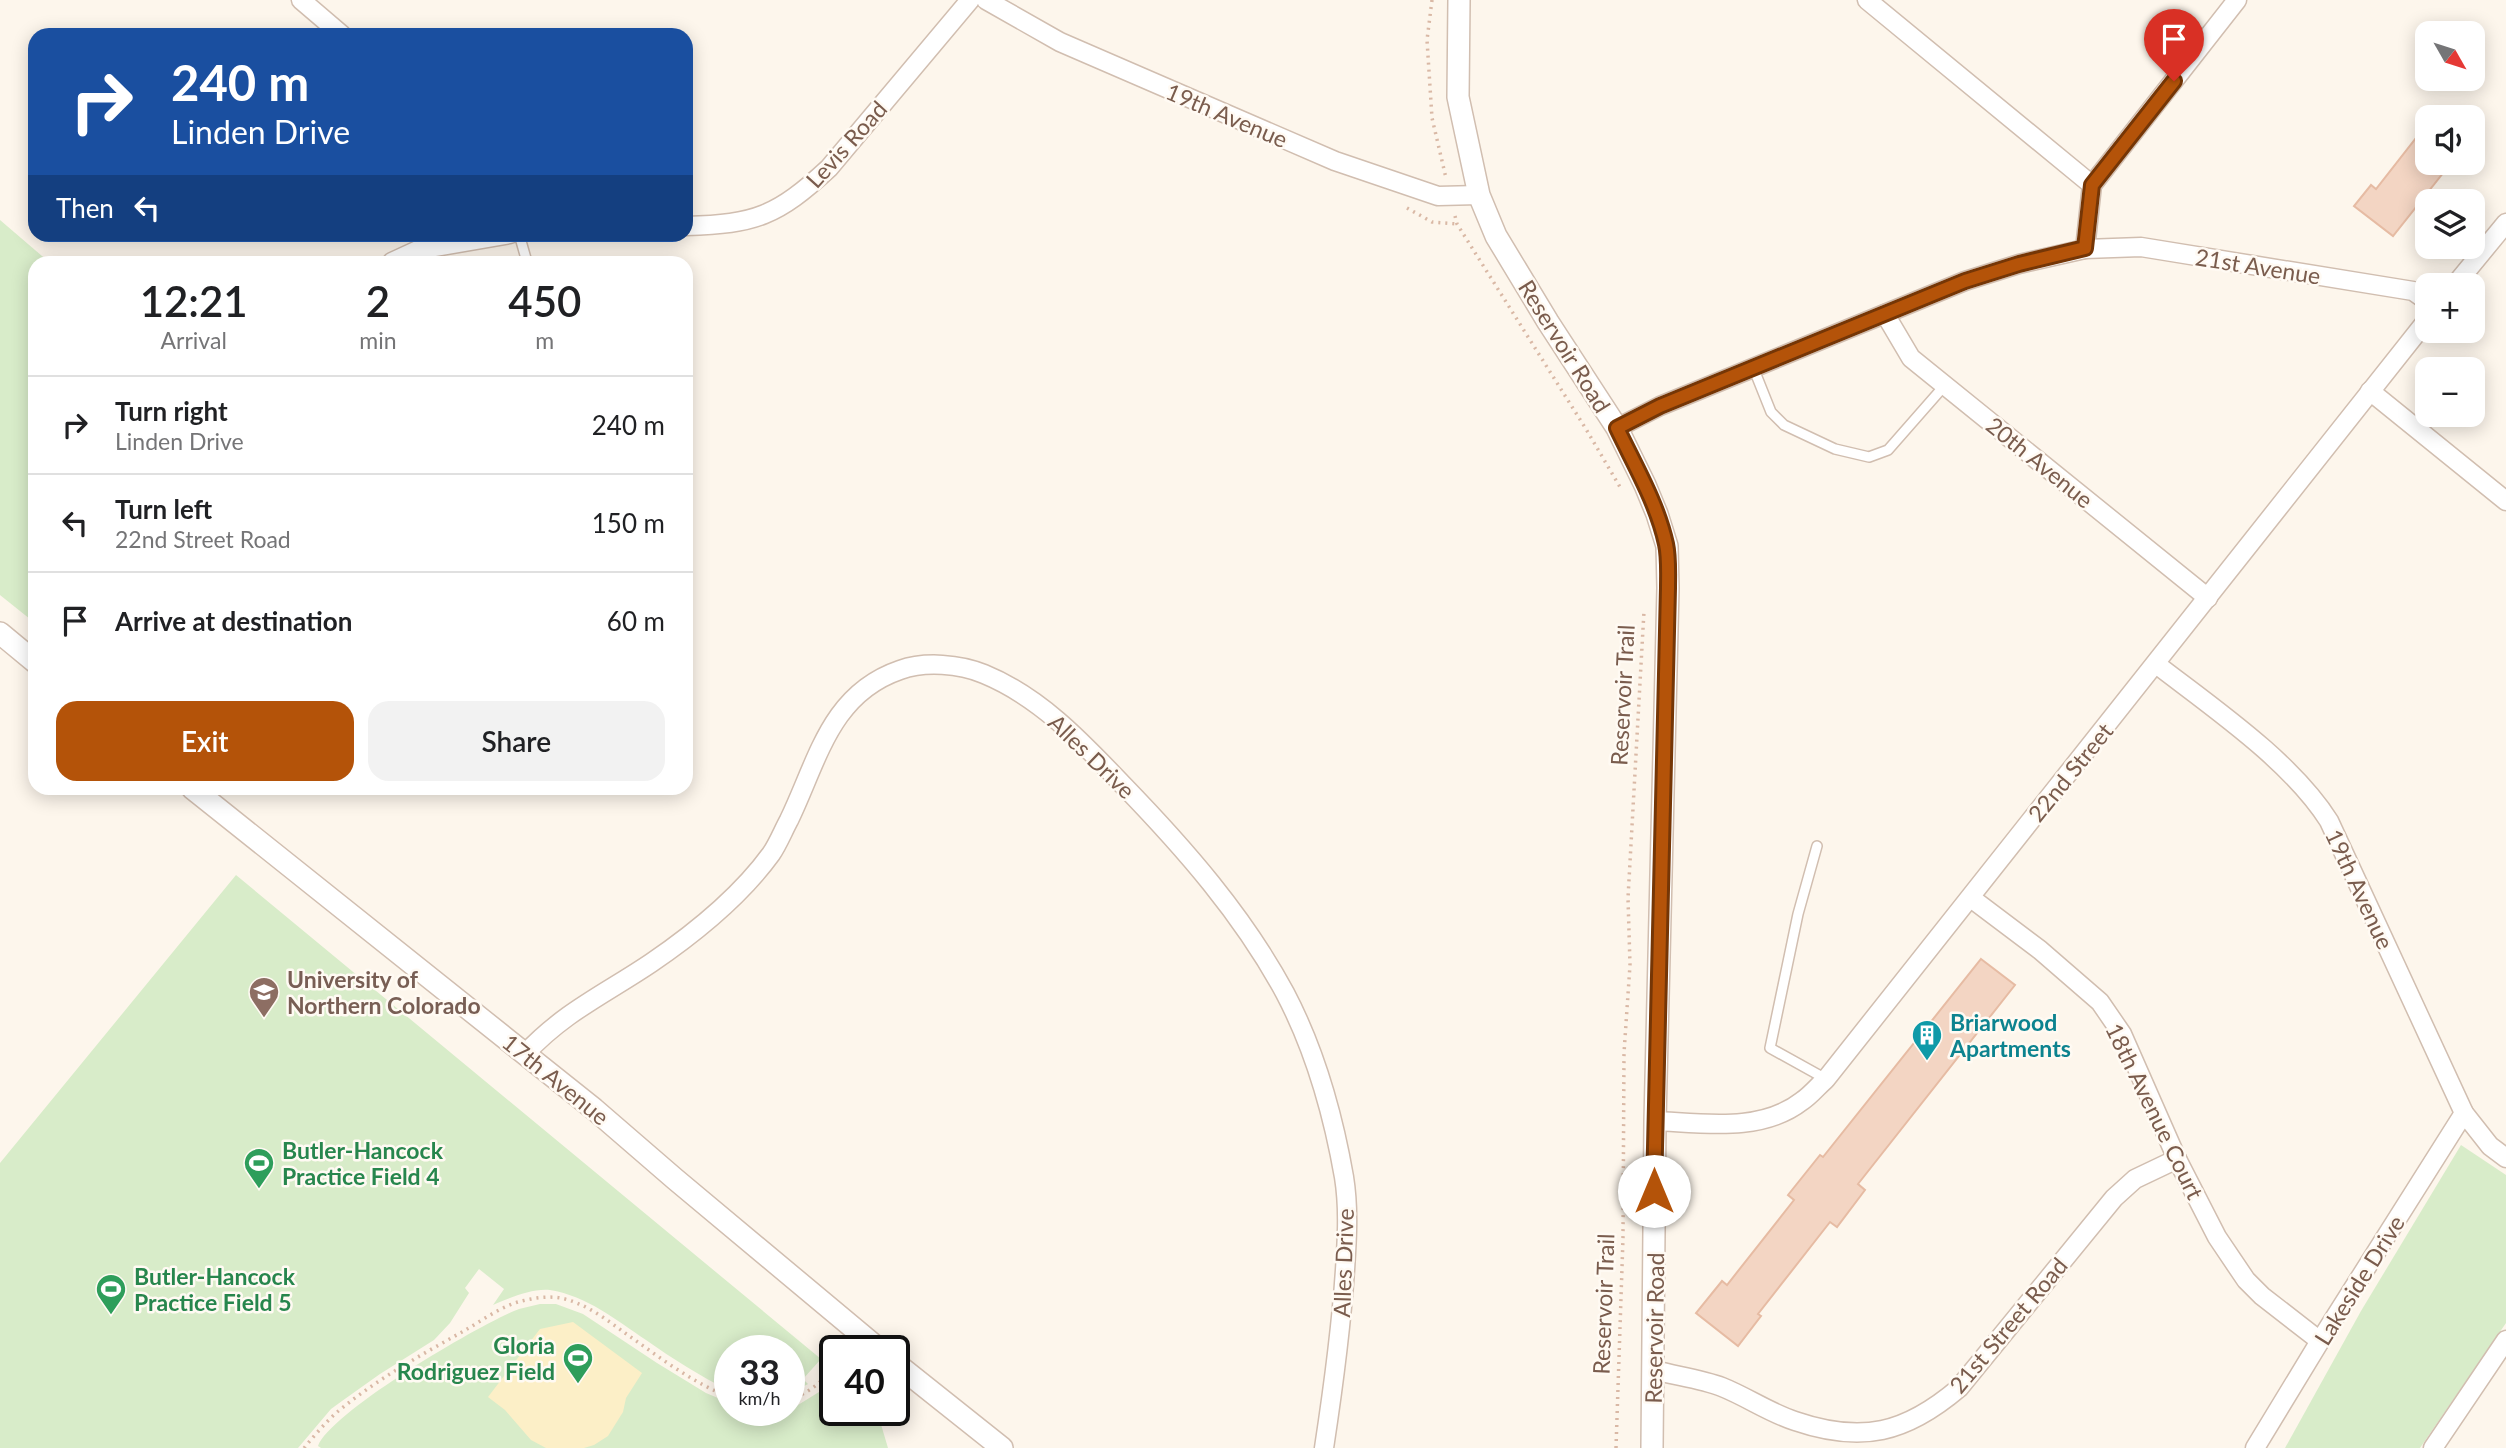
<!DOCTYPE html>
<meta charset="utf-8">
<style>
body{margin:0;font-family:Lato,sans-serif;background:#f2f2f2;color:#202124;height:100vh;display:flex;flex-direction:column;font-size:26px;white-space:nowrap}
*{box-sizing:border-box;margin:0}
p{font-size:23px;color:#757577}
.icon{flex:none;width:38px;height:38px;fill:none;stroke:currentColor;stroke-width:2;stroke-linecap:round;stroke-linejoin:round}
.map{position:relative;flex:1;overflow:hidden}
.details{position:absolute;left:28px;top:256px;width:665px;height:539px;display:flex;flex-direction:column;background:#fff;border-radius:21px;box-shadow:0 4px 18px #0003}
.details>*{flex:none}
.hud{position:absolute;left:28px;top:28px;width:665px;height:214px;border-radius:21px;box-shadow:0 4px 18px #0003;background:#1a4fa0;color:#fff;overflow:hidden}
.needle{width:46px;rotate:129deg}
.controls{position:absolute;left:2415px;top:21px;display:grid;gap:14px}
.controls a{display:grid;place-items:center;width:70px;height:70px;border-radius:14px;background:#fff;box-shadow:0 4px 18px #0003;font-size:35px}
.speed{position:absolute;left:714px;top:1335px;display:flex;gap:14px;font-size:35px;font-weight:700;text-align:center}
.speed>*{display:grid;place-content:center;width:91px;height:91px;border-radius:50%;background:#fff;box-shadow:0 4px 18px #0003;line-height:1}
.speed small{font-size:18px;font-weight:400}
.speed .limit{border:4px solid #111;border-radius:10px;background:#fff;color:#111}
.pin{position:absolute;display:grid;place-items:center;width:60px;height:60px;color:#fff;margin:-72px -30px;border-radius:50% 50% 50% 0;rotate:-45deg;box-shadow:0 0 7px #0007}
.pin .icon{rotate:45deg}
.me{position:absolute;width:77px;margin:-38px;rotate:0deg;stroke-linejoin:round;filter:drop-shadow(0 0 5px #0008)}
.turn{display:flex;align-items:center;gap:24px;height:147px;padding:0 28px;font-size:32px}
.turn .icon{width:91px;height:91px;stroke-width:2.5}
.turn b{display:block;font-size:49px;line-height:60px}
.then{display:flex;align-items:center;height:66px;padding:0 28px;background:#0003;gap:14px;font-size:26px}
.eta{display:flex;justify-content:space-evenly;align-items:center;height:119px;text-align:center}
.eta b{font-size:42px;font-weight:600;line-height:49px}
.primary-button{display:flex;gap:14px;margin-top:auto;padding:14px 28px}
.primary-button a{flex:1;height:80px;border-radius:21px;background:#b45309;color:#fff;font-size:28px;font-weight:600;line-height:80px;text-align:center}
.primary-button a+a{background:#f2f2f2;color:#202124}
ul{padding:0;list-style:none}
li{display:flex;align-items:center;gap:21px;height:98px;padding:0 28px;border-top:2px solid #e0e0e0}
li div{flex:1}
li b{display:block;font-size:26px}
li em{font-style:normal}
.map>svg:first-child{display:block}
.green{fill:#d8ecc9}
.sand{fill:#fcefc7}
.building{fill:#f3d5c3;stroke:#e6bba3;stroke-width:2}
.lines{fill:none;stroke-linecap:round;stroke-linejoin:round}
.service-casing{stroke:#d1beb0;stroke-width:12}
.minor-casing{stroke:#d1beb0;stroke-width:21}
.tertiary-casing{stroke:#d1beb0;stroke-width:24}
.path{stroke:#d9b8a5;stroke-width:3.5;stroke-dasharray:2 5;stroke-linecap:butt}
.service{stroke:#fff;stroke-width:9}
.minor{stroke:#fff;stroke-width:18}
.tertiary{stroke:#fff;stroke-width:21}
.route-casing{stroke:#753606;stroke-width:18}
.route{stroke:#b45309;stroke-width:12}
.labels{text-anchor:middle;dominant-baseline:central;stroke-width:5;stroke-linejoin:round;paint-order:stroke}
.street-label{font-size:23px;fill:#7a5c4d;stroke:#fffaf3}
.education-label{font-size:23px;font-weight:bold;fill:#785e54;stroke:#fffaf3;text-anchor:start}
.culture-label{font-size:23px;font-weight:bold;fill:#0d838f;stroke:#fffaf3;text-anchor:start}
.leisure-label{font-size:23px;font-weight:bold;fill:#27864d;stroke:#fffaf3;text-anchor:start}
</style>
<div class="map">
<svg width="2506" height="1448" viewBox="0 0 2506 1448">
<rect width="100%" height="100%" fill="#fdf6ec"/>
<!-- green -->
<g class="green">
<polygon points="0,220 49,262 35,262 35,623 0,595"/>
<path d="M236 875 821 1359 803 1379 808 1384 789 1394V1351H730V1391C700 1376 673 1359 646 1340 616 1320 587 1296 550 1290 533 1288 509 1298 493 1305L504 1289 479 1269 465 1288 469 1293 450 1323 434 1340 380 1374 342 1401 331 1409 298 1448H0V1163Z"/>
<polygon points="2461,1145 2506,1175 2506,1323 2420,1448 2285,1448 2361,1311"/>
<path d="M540 1304H556L583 1314 657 1363 706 1393 730 1403V1410H789V1407L798 1405 819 1392 828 1398 835 1390V1410L877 1411 888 1448H321L318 1446C332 1411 480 1324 519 1309 526 1307 533 1306 540 1304Z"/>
</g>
<!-- sand -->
<polygon class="sand" points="573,1322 642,1373 626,1398 623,1412 608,1436 594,1445 584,1448 546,1448 531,1440 505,1410 488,1397 540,1329"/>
<!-- building -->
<g class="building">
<polygon points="2427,124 2427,163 2451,163 2393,236 2354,206 2371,185 2376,189"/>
<polygon points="1981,959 2015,985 1858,1184 1865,1190 1837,1227 1830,1222 1758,1314 1761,1316 1738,1346 1696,1313 1722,1281 1727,1285 1794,1200 1788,1195 1820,1155 1823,1157"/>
</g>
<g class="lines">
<!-- service casing -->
<g class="service-casing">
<g id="service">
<polyline points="519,234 527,262"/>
<polyline points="1753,367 1771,412 1784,425 1835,449 1869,457 1888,450 1945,385"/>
<polyline points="1817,846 1798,914 1770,1048 1826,1079"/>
</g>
</g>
<!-- minor casing -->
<g class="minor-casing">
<g id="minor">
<polyline points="301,0 342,35"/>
<polyline points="986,0 1060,42 1335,161 1438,196 1479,195"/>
<polyline points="1867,0 2092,185"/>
<path d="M686 226C756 224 777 216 829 168L970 0"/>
<polyline points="2085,249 2092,185 2237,0"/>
<polyline points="392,262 418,250 510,234"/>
<polyline points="2455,285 2506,223"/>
<polyline points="1885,314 1911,358 2208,598"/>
<polyline points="2370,391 2506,501"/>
<polyline points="1617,428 1660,406 1965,281 2019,264 2085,249 2141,247 2413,291 2427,301"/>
<path d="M2156 664C2213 708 2291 761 2329 821L2464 1113 2490 1146 2506 1158"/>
<polyline points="1971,898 2040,950 2100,1002 2122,1034 2177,1159 2217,1237 2246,1280 2262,1296 2320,1341"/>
<path d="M525 1054C564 1012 605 994 651 963 695 933 739 898 771 854 778 844 783 831 789 820 818 760 830 694 900 670 925 661 960 664 984 674 1040 697 1082 742 1123 785 1184 848 1243 915 1285 993 1315 1050 1333 1114 1344 1177 1349 1208 1347 1239 1345 1270 1341 1330 1333 1389 1324 1448"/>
<path d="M1655 1121C1703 1123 1761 1133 1802 1101 1811 1095 1818 1086 1826 1079L2427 320"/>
<path d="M1654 1370C1676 1376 1701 1379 1722 1387 1747 1397 1770 1413 1795 1421 1862 1444 1906 1433 1959 1388L2114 1198 2135 1179 2177 1159"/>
<polyline points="2255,1448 2320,1341 2464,1113"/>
<polyline points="2433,1448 2506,1340"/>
</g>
</g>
<!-- tertiary casing -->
<g class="tertiary-casing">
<g id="tertiary">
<polyline points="1459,0 1458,97 1479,195 1496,236 1548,322 1617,428 1645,485 1657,514 1667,546 1668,588 1655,1121 1652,1448"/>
<polyline points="0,633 35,662"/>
<polyline points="192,788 594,1109 675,1179 881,1351"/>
<polyline points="894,1362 1002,1448"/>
</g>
</g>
<!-- path -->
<g class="path">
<polyline points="1432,0 1427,40 1432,118 1446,178"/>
<polyline points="1407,208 1432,222 1457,224"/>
<polyline points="1455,216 1457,224 1586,429 1620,487"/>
<path d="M789 1400C809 1393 822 1382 835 1366"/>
<path d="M304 1448C314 1436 325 1423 336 1413 374 1381 419 1356 462 1332 480 1322 498 1308 518 1302 533 1298 550 1295 565 1299 588 1305 607 1320 625 1333 658 1356 692 1383 730 1397"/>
<polyline points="1616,1448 1623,1238 1624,1053 1630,965 1628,898 1644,611"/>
</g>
<!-- service -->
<use href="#service" class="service"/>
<!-- minor -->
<use href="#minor" class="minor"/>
<!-- tertiary -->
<use href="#tertiary" class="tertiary"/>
</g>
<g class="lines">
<!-- route casing -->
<g class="route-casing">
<path id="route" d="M1654 1191 1668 588C1668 574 1669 558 1666 544 1657 503 1635 466 1617 428L1660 406 1965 281 2019 264 2085 248 2092 185 2174 81"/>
</g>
<!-- route -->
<use href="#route" class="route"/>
</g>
<!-- icons -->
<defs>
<g id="university-pin" transform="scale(1.575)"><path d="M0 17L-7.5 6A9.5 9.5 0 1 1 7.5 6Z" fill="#8d6e63" stroke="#fffaf3"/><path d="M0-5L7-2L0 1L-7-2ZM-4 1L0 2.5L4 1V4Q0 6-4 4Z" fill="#fff"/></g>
<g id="building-pin" transform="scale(1.575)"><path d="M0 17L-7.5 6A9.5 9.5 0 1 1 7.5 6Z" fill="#0f9aa8" stroke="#fffaf3"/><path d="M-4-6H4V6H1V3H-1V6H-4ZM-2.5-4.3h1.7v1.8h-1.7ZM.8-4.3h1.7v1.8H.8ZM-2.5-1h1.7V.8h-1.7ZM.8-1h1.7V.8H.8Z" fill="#fff"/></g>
<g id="stadium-pin" transform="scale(1.575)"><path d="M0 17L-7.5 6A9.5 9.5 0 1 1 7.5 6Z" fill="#2e9e5b" stroke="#fffaf3"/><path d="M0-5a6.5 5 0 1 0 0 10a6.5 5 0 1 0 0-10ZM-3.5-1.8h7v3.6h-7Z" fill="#fff"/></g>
</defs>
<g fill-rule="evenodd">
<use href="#university-pin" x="264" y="992"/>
<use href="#building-pin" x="1927" y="1035"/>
<use href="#stadium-pin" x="259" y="1163"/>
<use href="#stadium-pin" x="111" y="1289"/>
<use href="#stadium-pin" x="578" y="1358"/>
</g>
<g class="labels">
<!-- street labels -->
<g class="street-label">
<text transform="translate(1227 115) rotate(23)">19th Avenue</text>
<text transform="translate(846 144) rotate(-48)">Levis Road</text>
<text transform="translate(2258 266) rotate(9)">21st Avenue</text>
<text transform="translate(1565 346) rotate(58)">Reservoir Road</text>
<text transform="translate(2040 462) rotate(39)">20th Avenue</text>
<text transform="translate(1622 695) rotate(-87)">Reservoir Trail</text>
<text transform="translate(1092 756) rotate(44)">Alles Drive</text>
<text transform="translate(2070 772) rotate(-51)">22nd Street</text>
<text transform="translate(2360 889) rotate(65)">19th Avenue</text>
<text transform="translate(556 1079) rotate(39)">17th Avenue</text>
<text transform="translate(2155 1111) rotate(64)">18th Avenue Court</text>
<text transform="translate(1343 1263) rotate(-88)">Alles Drive</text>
<text transform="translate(2359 1280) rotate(-58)">Lakeside Drive</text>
<text transform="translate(1603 1304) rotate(-88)">Reservoir Trail</text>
<text transform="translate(2008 1325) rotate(-50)">21st Street Road</text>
<text transform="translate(1654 1328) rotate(-89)">Reservoir Road</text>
</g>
<!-- education labels -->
<g class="education-label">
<text x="287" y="979">University of<tspan x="287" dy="26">Northern Colorado</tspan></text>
</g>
<!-- culture labels -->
<g class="culture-label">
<text x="1950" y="1022">Briarwood<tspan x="1950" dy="26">Apartments</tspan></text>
</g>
<!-- leisure labels -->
<g class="leisure-label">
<text x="282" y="1150">Butler-Hancock<tspan x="282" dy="26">Practice Field 4</tspan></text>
<text x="134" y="1276">Butler-Hancock<tspan x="134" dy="26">Practice Field 5</tspan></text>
<text x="555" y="1345" text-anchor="end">Gloria<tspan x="555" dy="26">Rodriguez Field</tspan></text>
</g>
</g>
</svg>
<div class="controls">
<a><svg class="needle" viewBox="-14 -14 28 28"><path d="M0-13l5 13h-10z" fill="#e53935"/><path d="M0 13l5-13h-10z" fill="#757577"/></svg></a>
<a><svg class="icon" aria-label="sound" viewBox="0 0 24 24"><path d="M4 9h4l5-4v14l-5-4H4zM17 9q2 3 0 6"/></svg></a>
<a><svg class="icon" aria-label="layers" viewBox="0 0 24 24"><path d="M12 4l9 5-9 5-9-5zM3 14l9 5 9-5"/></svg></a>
<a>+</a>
<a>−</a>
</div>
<div class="speed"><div>33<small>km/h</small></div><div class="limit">40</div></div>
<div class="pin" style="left:2174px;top:81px;background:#d93025"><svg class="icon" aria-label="arrive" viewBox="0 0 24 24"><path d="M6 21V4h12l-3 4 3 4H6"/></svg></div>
<svg class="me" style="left:1654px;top:1191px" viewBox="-20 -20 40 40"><circle r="19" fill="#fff"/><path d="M0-13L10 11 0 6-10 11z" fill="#b45309"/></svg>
<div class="hud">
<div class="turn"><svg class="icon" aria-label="right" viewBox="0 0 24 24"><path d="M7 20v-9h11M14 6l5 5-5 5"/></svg><div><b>240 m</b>Linden Drive</div></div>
<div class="then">Then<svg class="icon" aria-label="left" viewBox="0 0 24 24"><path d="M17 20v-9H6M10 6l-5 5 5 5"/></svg></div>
</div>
<section class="details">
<div class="eta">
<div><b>12:21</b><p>Arrival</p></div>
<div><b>2</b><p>min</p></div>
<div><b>450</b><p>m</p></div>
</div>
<ul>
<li><svg class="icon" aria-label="right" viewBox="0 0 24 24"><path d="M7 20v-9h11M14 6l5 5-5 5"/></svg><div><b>Turn right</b><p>Linden Drive</p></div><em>240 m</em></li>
<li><svg class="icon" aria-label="left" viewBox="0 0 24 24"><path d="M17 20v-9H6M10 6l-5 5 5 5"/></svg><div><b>Turn left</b><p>22nd Street Road</p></div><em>150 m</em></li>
<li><svg class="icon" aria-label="arrive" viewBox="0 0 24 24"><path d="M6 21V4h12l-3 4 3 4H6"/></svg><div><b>Arrive at destination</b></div><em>60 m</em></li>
</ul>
<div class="primary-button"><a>Exit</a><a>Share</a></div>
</section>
</div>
